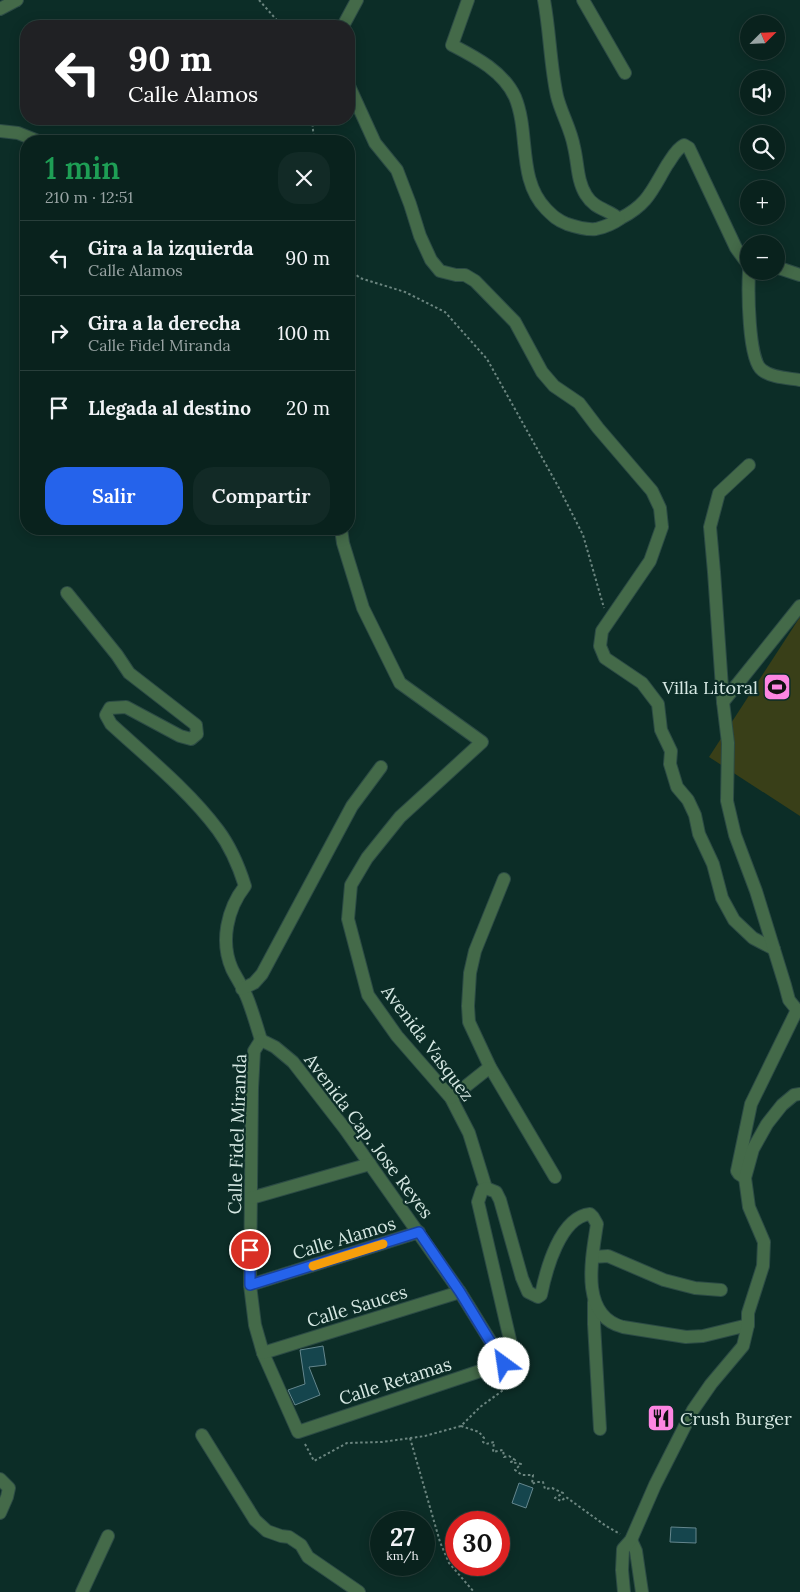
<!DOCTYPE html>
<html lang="es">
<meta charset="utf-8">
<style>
body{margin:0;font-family:Lora,serif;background:#122a26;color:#f1f3f6;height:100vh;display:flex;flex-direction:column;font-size:19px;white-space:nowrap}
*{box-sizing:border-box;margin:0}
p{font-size:16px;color:#99a4a4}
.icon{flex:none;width:28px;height:28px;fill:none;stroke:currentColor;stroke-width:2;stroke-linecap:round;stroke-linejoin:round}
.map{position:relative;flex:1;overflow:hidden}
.sheet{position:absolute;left:20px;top:135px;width:335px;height:400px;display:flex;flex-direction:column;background:#09221d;border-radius:20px;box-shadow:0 2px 12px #0003,0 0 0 1px #293f3b}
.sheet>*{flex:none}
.guide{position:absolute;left:20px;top:20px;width:335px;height:105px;border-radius:20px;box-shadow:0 2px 12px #0003,0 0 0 1px #293f3b;background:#202124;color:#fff;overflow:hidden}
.needle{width:32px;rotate:66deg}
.controls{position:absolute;left:740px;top:15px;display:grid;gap:10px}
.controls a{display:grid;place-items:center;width:45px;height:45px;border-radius:50%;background:#09221d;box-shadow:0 2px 12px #0003,0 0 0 1px #293f3b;font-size:25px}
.speed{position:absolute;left:370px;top:1511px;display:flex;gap:10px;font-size:25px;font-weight:700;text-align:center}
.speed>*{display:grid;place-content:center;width:65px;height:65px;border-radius:50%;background:#09221d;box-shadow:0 2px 12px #0003,0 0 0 1px #293f3b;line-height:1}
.speed small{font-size:12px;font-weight:400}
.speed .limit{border:8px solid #d22;background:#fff;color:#111}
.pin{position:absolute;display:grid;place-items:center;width:42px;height:42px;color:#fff;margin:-21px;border:2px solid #fff;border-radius:50%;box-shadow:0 1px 5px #0007}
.me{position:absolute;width:55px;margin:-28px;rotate:329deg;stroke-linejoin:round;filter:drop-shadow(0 0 4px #0008)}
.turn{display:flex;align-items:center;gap:18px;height:105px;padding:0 25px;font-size:22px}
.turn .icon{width:65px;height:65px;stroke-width:2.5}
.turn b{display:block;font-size:35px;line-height:42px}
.round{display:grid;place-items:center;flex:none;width:52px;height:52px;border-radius:20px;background:#122a26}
.headline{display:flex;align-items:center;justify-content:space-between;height:85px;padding:0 25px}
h1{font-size:30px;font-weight:600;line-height:38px;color:#1e9e55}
.primary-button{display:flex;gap:10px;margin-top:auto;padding:10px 25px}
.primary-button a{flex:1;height:58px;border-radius:20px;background:#2563eb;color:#fff;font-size:20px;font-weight:600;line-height:58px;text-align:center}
.primary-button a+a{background:#122a26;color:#f1f3f6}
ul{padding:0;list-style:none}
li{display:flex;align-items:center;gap:15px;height:75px;padding:0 25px;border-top:1px solid #293f3b}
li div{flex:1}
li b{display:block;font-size:19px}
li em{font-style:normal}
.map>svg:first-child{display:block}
.green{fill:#393f18}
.building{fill:#15454d;stroke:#64868d}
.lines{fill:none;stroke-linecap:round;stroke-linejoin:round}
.minor-casing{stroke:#2c4b45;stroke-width:14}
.path{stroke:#6c8680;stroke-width:2;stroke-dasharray:2.5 2.5;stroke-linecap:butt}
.minor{stroke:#446a49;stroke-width:12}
.route-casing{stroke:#184099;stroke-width:12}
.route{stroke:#2563eb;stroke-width:9}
.slow{stroke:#f59e0b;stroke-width:9}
.labels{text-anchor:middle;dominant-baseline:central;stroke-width:4.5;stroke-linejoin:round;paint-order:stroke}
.poi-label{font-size:18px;fill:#d6e8e3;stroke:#0c2d27;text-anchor:end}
.street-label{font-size:18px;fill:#d6e8e3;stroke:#0c2d27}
</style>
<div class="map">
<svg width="800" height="1592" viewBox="0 0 800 1592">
<rect width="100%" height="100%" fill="#0c2d27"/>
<!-- green -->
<polygon class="green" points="800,617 800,816 709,757"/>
<!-- building -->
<g class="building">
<polygon points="323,1346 326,1365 309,1367 320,1395 295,1405 288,1390 305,1384 300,1350"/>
<polygon points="519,1483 533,1488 526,1508 512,1503"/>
<polygon points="671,1527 696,1528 696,1543 670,1542"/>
</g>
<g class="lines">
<!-- minor casing -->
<g class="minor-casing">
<g id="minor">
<path d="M468 0 452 45C475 57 503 71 515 97 530 133 517 179 546 209 553 216 557 220 567 224 576 227 587 230 596 229 605 227 614 223 621 218 648 204 652 190 667 165 672 158 676 149 684 145L689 148 736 248 744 259 749 263"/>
<path d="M544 0C550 32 550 64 557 96 561 113 571 129 574 147 578 163 577 181 586 195 595 210 609 209 619 219"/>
<polyline points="583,0 625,73"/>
<polyline points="0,9 17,0"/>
<polyline points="343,26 357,0"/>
<polyline points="349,86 375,143 397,170 410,204 420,236 431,260 440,271 456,275 465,275 475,281 515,322 542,372 554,386 579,403 598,428 652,491 660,508 662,527 650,561 602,631 600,646 605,658 642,683 658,704 661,730 671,751 670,764 677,787 688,800 695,815 699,834 713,864 722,898 734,920 753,938 774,949"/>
<polyline points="0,131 18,133 38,141"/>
<polyline points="776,267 800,275"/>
<path d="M749 271C748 290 748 360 762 370 772 378 788 378 800 380"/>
<polyline points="341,529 343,543 363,608 400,683 482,742 400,817 367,858 351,885 348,919 368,995 397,1036 451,1098 469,1133 486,1188"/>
<path d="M67 593 117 655 129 673 196 725 197 734 191 739 180 736 126 707 110 708 106 715 111 724C147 757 189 791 218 830 230 846 239 867 245 886 227 909 220 942 232 969 237 979 244 989 248 1000 253 1013 257 1027 261 1040"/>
<polyline points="723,702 800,606"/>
<polyline points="504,879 475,951 470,973 468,1006 469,1022 490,1067 555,1177"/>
<polyline points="242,989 254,983 262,974 352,806 381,767"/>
<polyline points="261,1040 254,1051 252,1088 250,1285 255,1325 263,1353 298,1432 504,1363"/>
<polyline points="261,1040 275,1047 293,1062 345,1129 460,1292 504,1363"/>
<polyline points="451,1098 490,1067"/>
<polyline points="745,1178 739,1174 737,1171 751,1104 797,1010 789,1000 785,985 756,891 735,835 727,801 728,743 723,702 714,572 710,527 719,493 749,465"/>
<polyline points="251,1198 370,1164"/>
<polyline points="593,1257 608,1256 664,1280 695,1288 721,1290"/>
<polyline points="250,1285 419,1232"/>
<polyline points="594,1302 594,1324 600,1429"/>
<polyline points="263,1353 460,1292"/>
<path d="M504 1363 511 1344 478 1202 482 1190 486 1188 496 1192 500 1200 522 1278 528 1292 538 1297 541 1295C546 1270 560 1217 590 1214L593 1217 597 1224C592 1257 579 1316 623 1327L686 1337 703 1336 748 1325"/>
<polyline points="202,1435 255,1520 267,1531 281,1536 289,1537 301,1545 308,1557 359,1592"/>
<polyline points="0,1479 9,1488 7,1497 0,1513"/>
<polyline points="631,1540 636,1551 642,1592"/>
<polyline points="82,1592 108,1536"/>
<polyline points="624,1592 622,1570 623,1549 631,1540 655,1485 693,1410 711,1384 743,1346 748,1325 748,1313 763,1266 764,1242 749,1207 745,1178 753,1149 767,1124 782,1105 794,1095 800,1094"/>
</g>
</g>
<!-- path -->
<g class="path">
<polyline points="259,0 282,26"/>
<polyline points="312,119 314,141"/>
<polyline points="349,269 360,278 405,292 445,312 487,359 559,488 583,535 604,608"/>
<polyline points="461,1426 479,1432 484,1438 483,1442 486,1444 494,1442 493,1452 503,1450 504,1457 509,1456 515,1460 511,1462 521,1464 515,1470 522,1475 533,1475 532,1484 536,1482 543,1482 545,1489 552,1488 563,1493 555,1498 561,1501 566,1497 606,1526 620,1534"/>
<polyline points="410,1438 440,1542 449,1563 474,1592"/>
<polyline points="305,1444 314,1461 347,1443 382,1442 425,1436 461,1426 480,1407 502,1391 509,1378 508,1375"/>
</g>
<!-- minor -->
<use href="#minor" class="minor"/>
</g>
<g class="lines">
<!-- route casing -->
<g class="route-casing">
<polyline id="route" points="250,1250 250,1285 419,1232 460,1292 504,1364"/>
</g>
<!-- route -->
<use href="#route" class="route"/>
<!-- slow -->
<polyline class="slow" points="313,1266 383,1244"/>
</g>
<!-- icons -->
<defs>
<g id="stadium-square" transform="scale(1.4375)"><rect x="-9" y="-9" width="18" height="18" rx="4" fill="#fd86e2" stroke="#0c2d27"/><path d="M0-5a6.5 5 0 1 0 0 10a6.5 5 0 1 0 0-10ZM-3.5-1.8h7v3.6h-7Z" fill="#111"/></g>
<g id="restaurant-square" transform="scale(1.4375)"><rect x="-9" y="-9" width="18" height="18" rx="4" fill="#fd86e2" stroke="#0c2d27"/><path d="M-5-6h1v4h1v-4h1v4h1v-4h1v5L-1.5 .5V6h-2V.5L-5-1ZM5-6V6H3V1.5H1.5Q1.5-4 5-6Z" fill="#111"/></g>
</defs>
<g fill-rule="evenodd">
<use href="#stadium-square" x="777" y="687"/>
<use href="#restaurant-square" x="661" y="1418"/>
</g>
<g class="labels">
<!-- poi labels -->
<g class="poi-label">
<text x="758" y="687">Villa Litoral</text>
<text x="680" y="1418" text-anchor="start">Crush Burger</text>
</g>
<!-- street labels -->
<g class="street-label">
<text transform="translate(428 1043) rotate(53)">Avenida Vasquez</text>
<text transform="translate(237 1134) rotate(-88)">Calle Fidel Miranda</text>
<text transform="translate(369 1136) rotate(53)">Avenida Cap. Jose Reyes</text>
<text transform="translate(344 1238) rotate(-17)">Calle Alamos</text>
<text transform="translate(357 1306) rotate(-17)">Calle Sauces</text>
<text transform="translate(395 1381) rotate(-18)">Calle Retamas</text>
</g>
</g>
</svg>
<div class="controls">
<a><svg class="needle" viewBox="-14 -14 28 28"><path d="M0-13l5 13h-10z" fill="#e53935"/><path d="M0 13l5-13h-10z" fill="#99a4a4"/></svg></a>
<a><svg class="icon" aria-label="sound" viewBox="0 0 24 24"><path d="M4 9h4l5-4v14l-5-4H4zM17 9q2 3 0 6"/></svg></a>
<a><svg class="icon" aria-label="search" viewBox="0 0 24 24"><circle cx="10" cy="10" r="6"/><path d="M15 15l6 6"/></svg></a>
<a>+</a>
<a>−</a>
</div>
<div class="speed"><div>27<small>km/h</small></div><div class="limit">30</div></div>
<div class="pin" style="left:250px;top:1250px;background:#d93025"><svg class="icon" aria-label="arrive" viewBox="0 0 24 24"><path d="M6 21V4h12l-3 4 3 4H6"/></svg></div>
<svg class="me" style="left:504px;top:1364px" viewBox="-20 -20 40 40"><circle r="19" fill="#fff"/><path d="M0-13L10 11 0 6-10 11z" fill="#2563eb"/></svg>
<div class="guide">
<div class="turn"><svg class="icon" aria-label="left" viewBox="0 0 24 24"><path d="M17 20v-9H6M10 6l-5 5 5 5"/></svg><div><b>90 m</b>Calle Alamos</div></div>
</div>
<section class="sheet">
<div class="headline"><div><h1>1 min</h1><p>210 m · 12:51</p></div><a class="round"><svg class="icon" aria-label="close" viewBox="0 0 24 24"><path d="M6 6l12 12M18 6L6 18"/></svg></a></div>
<ul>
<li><svg class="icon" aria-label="left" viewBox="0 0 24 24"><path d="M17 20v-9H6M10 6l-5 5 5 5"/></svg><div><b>Gira a la izquierda</b><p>Calle Alamos</p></div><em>90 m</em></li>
<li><svg class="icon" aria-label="right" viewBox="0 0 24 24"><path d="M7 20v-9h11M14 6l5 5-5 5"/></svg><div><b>Gira a la derecha</b><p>Calle Fidel Miranda</p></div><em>100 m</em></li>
<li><svg class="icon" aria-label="arrive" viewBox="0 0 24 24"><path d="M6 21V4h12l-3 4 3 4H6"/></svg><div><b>Llegada al destino</b></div><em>20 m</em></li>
</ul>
<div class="primary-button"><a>Salir</a><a>Compartir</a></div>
</section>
</div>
